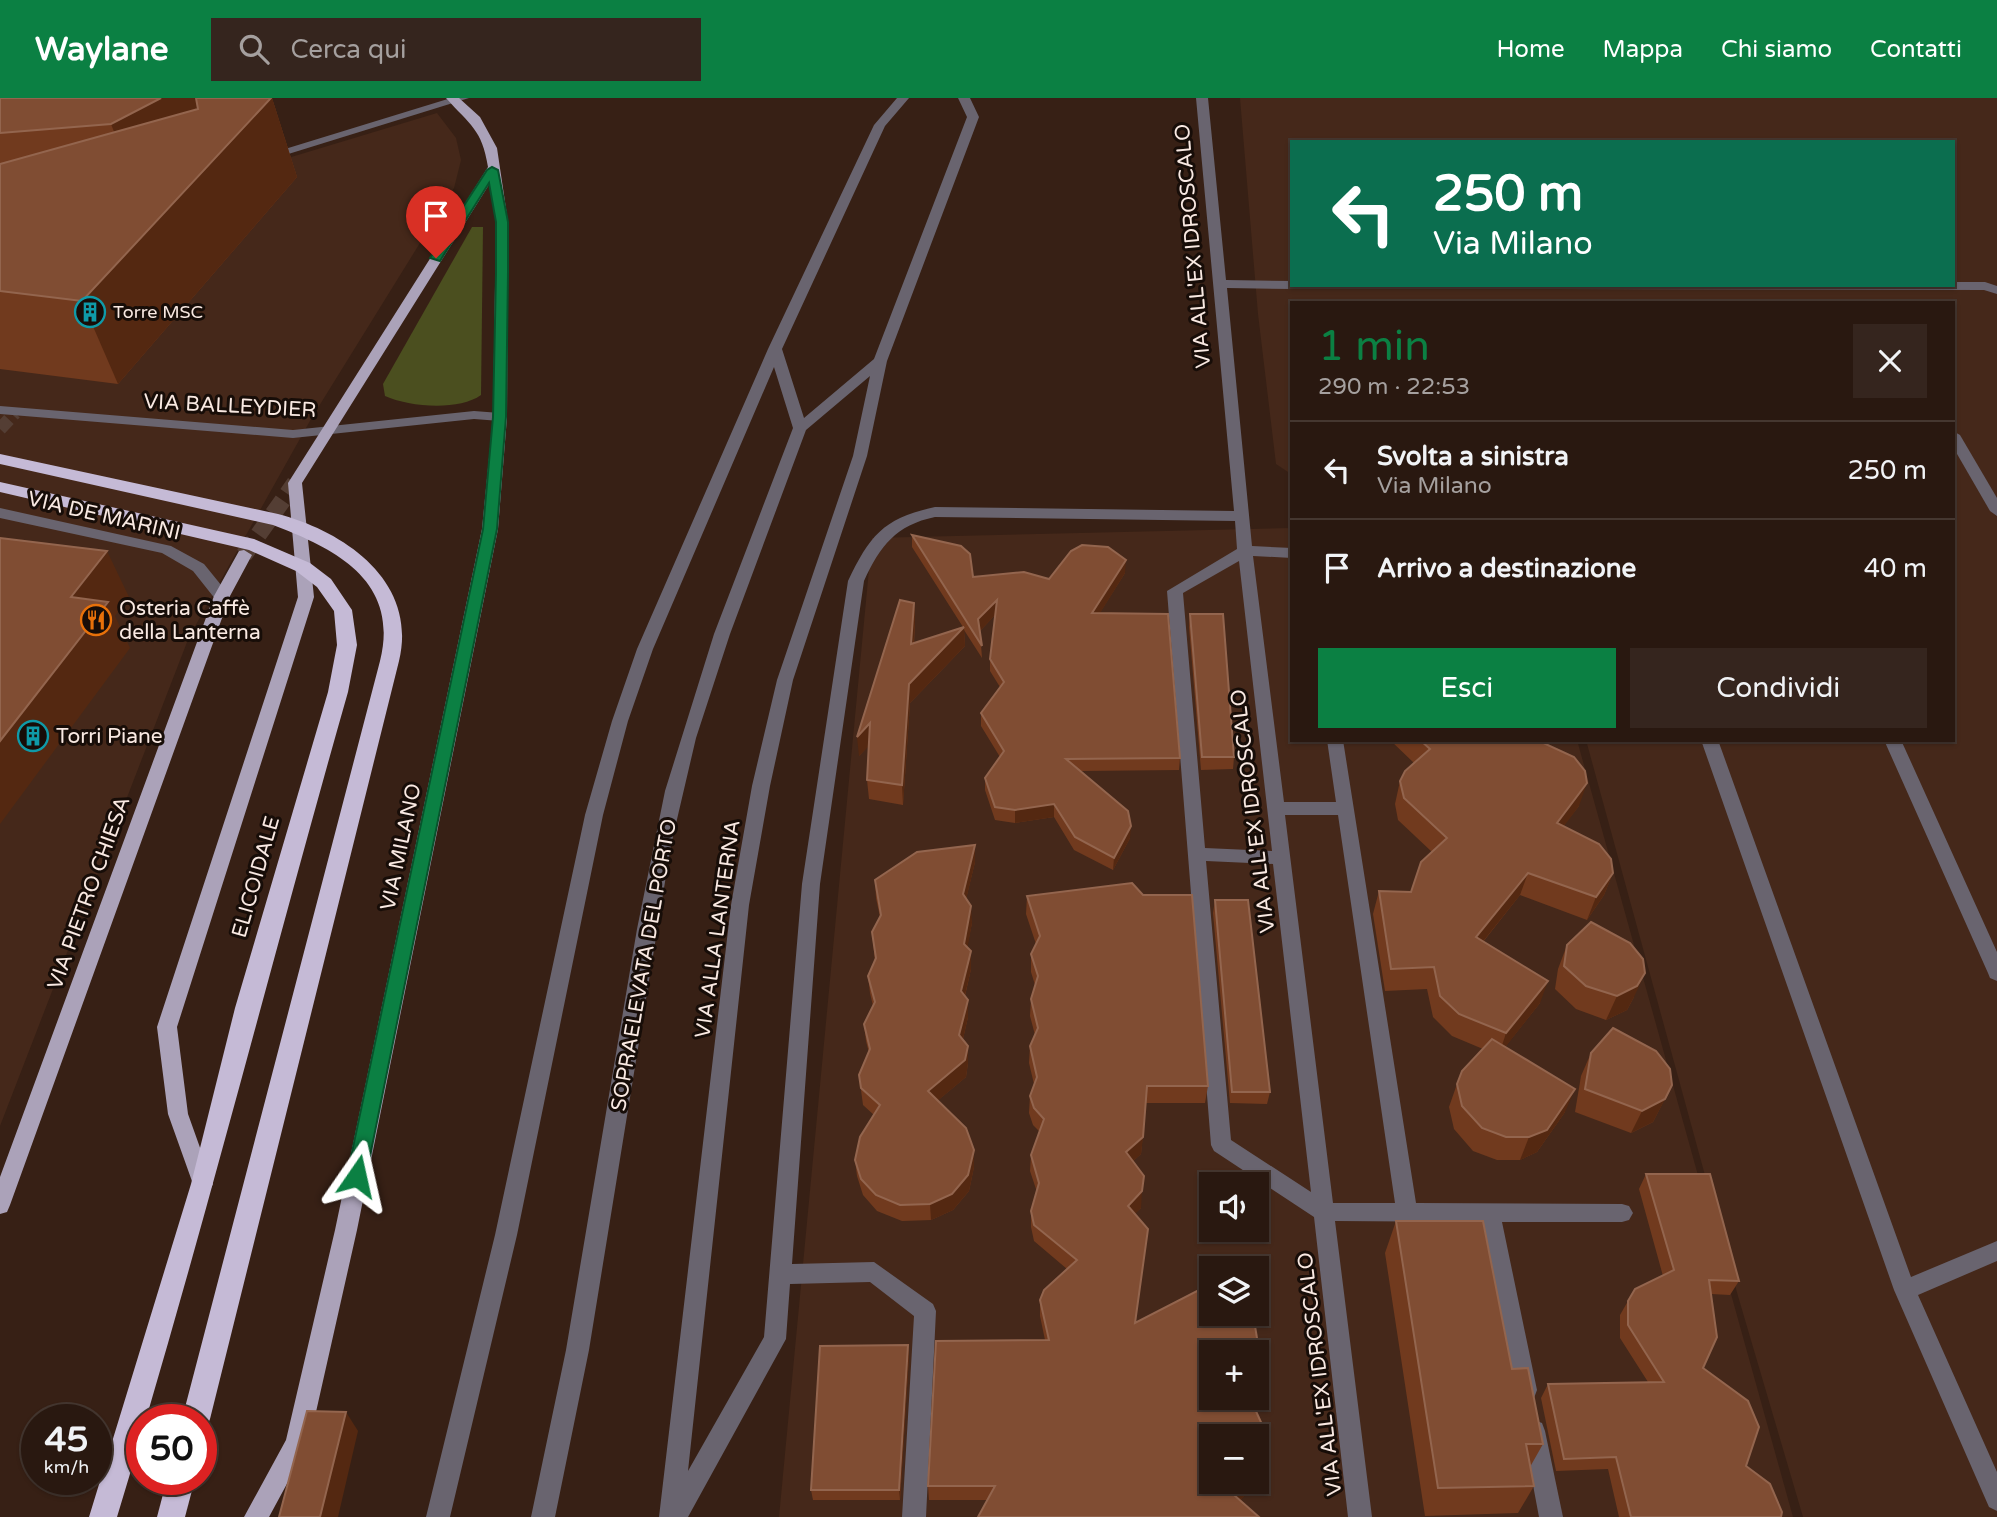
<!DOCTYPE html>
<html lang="it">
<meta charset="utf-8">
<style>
body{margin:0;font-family:"Varela Round",sans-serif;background:#35251e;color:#f1f3f6;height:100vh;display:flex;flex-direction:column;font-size:26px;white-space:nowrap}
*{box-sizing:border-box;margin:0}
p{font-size:23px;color:#a5a09f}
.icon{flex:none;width:38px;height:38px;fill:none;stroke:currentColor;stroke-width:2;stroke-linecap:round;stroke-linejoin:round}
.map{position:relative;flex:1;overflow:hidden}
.details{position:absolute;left:1290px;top:203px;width:665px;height:441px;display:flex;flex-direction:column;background:#291810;border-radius:0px;box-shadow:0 2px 5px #0004,0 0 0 2px #453730}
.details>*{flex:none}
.top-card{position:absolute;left:1290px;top:42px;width:665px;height:147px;border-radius:0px;box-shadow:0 2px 5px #0004,0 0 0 2px #453730;background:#0b6e4f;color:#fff;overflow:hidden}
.buttons{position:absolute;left:1199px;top:1074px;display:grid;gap:14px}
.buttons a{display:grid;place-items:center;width:70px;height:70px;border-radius:0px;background:#291810;box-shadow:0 2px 5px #0004,0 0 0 2px #453730;font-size:35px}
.speed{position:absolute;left:21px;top:1306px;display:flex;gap:14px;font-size:35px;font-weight:700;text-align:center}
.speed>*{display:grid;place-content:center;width:91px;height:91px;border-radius:50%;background:#291810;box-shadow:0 2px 5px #0004,0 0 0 2px #453730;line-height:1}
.speed small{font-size:18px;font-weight:400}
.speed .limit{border:10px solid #d22;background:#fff;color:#111}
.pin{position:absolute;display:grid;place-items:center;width:60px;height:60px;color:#fff;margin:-72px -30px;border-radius:50% 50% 50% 0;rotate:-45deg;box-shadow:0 0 7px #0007}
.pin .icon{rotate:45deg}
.me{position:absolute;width:77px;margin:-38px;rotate:11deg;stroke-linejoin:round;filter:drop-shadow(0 0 5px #0008)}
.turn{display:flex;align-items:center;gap:24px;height:147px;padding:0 28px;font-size:32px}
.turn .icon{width:91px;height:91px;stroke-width:2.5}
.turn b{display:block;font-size:49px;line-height:60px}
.round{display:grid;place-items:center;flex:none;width:74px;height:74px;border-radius:0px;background:#35251e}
.head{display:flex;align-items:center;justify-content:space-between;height:119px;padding:0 28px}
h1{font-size:42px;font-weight:600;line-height:52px;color:#0b8043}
.cta{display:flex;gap:14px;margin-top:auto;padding:14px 28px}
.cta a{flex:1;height:80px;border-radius:0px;background:#0b8043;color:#fff;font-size:28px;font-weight:600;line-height:80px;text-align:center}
.cta a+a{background:#35251e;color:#f1f3f6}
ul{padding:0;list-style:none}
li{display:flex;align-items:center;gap:21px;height:98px;padding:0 28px;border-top:2px solid #453730}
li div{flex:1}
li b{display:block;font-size:26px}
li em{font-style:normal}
header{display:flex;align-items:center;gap:42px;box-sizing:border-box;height:98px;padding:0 35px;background:#0b8043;color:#fff}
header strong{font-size:33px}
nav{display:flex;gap:38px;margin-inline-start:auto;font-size:24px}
.search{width:490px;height:63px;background:#35251e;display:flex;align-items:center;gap:18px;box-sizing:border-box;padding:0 24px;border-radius:0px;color:#a5a09f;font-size:26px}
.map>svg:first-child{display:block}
.built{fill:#45281a;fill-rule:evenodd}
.green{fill:#4b4f1f}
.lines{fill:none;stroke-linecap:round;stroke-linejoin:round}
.minor-tunnel{stroke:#543e34;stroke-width:13;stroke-dasharray:13 6;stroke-linecap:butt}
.major-tunnel{stroke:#543e34;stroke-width:17;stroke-dasharray:17 8;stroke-linecap:butt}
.minor{fill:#69646f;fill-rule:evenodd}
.major{fill:#aba2b9;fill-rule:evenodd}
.highway{fill:#c5bad6;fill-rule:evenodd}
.wall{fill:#713a1e}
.shaded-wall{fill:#542811}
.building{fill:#804d33;stroke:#93654e;stroke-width:2}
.route{fill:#0b8043;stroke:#07532c;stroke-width:2}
.labels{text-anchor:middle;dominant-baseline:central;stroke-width:6;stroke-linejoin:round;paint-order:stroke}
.far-poi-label{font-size:18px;fill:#f9e9e2;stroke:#170d08;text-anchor:start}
.street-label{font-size:21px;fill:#f9e9e2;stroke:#170d08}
.poi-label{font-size:21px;fill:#f9e9e2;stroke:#170d08;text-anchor:start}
</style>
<header>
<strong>Waylane</strong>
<div class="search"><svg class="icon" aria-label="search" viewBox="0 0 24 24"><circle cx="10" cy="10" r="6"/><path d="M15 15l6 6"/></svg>Cerca qui</div>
<nav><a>Home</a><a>Mappa</a><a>Chi siamo</a><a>Contatti</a></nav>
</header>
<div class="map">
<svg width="1997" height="1419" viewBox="0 0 1997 1419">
<rect width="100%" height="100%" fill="#372015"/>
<!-- built -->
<g class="built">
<path d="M1240 0H1997V1419H1803L1738 1198 1586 642H1953V205H1292L1291 376 1276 366 1258 216ZM1292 44H1953V187H1292Z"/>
<polygon points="437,15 456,40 461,62 454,90 311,321 189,539 0,1028 0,147"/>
<path d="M1291 430 1292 642H1577L1793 1419H779L872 440ZM1211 1087H1256V1132H1211ZM1211 1171H1256V1216H1211ZM1211 1255H1256V1300H1211ZM1211 1339H1256V1384H1211Z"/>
</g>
<!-- green -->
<path class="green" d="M472 129H483L481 297C459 313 409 309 385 298L383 286Z"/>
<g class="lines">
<!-- minor-tunnel -->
<polyline class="minor-tunnel" points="0,331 15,315"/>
<!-- major-tunnel -->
<polyline class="major-tunnel" points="244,457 295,385"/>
<!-- minor -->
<g class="minor">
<polygon points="451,0 469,0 269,62 259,59"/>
<path d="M897 0H909L885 28 782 251 804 320 874 261 967 19 958 0H970L979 19 887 263 867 358 793 582 770 688 749 807 688 1373 764 1239 802 786 848 483C870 437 884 420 935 409L1234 413 1196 0H1208L1226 182 1292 183V187H1298L1292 191 1227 190 1252 448 1292 450V460L1253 458 1284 704H1336L1327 642H1343L1416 1105 1622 1106 1629 1108 1633 1115 1629 1122 1622 1124H1502L1537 1292 1534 1300 1526 1303 1518 1300 1515 1292 1481 1124 1335 1123 1372 1419H1348L1314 1119 1214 1053 1211 1047 1167 493 1237 451 1235 423 935 419C896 427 880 448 864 483L820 786 792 1166 874 1164 933 1206 936 1213 926 1419H902L914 1218 870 1184 790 1186 786 1241 688 1419H659L731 807 752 688 777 582 853 358 870 278 806 332 730 536 696 640 671 747 589 1252 555 1419H531L566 1252 637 831 665 693 714 536 793 330 774 269 653 551 628 623 603 717 517 1137 450 1419H426L495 1137 585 717 612 623 637 551 768 251 874 27ZM1239 463 1272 753 1205 750 1183 495ZM1285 717H1338L1395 1105H1333ZM1206 763 1273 766 1311 1094 1231 1042Z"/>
<polygon points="1953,184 1985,184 1997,188 1997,196 1984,192 1549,191 1543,187 1953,187"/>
<polygon points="0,308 293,332 474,313 500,315 507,319 500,323 474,321 293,340 0,316"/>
<polygon points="1953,333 1960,337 1997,400 1997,418 1990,413 1953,349"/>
<polygon points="0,410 171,448 204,466 230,498 228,502 216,502 193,473 162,455 0,420"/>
<polygon points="1701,642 1718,642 1911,1179 1997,1143 1997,1163 1918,1197 1997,1374 1997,1413 1989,1409 1894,1192"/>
<polygon points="1884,642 1901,642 1997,854 1997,883 1990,880 1988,875"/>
<polygon points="1534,1322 1542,1325 1545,1333 1563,1419 1539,1419 1523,1333 1526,1325"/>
</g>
<!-- major -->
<g class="major">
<path d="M446 0H459L480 19 497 50 508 124 507 319 498 431 357 1132 309 1345 269 1419H244L286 1342 335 1132 482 431 493 319 496 124 490 85 302 385 314 499 177 929 188 1016 213 1086 210 1092 203 1095 196 1092 193 1086 168 1016 157 929 298 499 288 385 488 69C482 31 470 27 446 0Z"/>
<polygon points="244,452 252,457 230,498 10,1107 7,1114 0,1116 0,1079 214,498 239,453"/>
</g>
<!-- highway -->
<g class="highway">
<path d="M0 356 278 416C346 434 418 484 399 563L210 1321 206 1330 201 1332V1321H182L380 563C400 483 336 451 273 427L0 366Z"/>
<path d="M0 384 254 441 310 465 331 481 352 512 357 547 348 594C279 836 217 1080 146 1321H142V1336L117 1419H89L191 1086 235 910 328 594 337 547 334 513 317 489 296 473 249 452 0 394Z"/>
<polygon points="167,1381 195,1381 185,1419 157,1419"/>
</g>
</g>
<!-- wall -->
<g class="wall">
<polygon points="0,0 272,0 297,79 118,286 0,271"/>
<polygon points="912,437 973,479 1049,481 1125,475 1099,516 1180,660 1179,672 1080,673 1130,740 1113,772 1074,752 1054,719 1015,725 995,722 985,692 985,680 1000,659 981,628 981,615 1000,589 990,573 990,561 995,517 980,533 982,560 964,532 965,548 910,605 903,707 869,701 867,682 869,647 859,658 914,505 915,524 914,546 963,529 912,449"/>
<polygon points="1190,516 1234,659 1233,671 1201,672 1189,529"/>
<polygon points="1390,642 1541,642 1540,644 1579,708 1563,728 1613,775 1604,797 1587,822 1520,797 1483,844 1540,905 1505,949 1565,1014 1537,1054 1520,1062 1497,1062 1473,1053 1454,1031 1449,1009 1457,986 1483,951 1452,938 1433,919 1427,891 1385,893 1373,816 1379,793 1411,794 1432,754 1398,722 1395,706 1400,683 1414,665"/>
<polygon points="975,747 975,764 966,801 972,825 967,849 971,871 965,898 968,919 963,941 968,965 966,979 937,1003 974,1052 974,1069 969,1093 953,1112 931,1122 902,1123 877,1113 863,1097 857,1078 855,1062 874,1017 863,1007 859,977 869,955 866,943 864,926 873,908 870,895 868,878 875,863 872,834 880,819 876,800 875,782"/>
<polygon points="1027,798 1208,988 1205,1005 1146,1005 1141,1056 1133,1063 1141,1110 1135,1115 1135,1225 1258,1246 1256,1255 1211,1255 1267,1352 1256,1387 1240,1402 929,1402 928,1388 1045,1242 1040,1218 1040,1202 1067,1171 1034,1143 1031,1129 1031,1113 1037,1094 1030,1073 1031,1057 1040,1034 1033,1027 1029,1015 1030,998 1034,986 1029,965 1030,948 1035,937 1030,918 1031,901 1035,887 1031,874 1031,856 1036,846 1026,816"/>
<polygon points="1215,802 1270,994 1267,1006 1230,1005 1213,815"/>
<polygon points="1567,847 1634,899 1627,912 1606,922 1576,911 1555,891 1558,871"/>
<polygon points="1591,955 1672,987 1653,1024 1631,1035 1575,1014 1581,978"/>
<polygon points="1646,1076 1739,1183 1730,1197 1711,1196 1703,1270 1746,1368 1781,1419 1619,1419 1608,1371 1556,1373 1541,1300 1548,1286 1648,1284 1620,1240 1620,1217 1628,1203 1663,1178 1639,1091"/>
<polygon points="1396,1123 1512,1271 1543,1346 1530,1369 1534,1388 1518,1415 1425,1418 1385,1155"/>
<polygon points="908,1247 909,1258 900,1402 813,1402 811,1392"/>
</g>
<!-- shaded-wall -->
<g class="shaded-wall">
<polygon points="161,0 199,0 205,30 131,78 111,26"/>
<polygon points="272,0 297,79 118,286 82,203"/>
<polygon points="107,453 129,499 115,518 130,550 0,726 0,643 71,499"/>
<polygon points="1126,462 1125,475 1092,528 1092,515"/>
<polygon points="997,502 997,515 979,534 978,521"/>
<polygon points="914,505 915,524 912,566 911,546"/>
<polygon points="964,529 965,548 910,605 903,707 902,687 909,586"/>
<polygon points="870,625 872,645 859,658 857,639"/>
<polygon points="1587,685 1579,708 1549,748 1557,725"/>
<polygon points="1054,706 1054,719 1015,725 1015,712"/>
<polygon points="1131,728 1130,740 1113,772 1114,760"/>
<polygon points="975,747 975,764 963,814 963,796"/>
<polygon points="1528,775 1520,797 1469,861 1476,839"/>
<polygon points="1613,775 1604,797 1587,822 1596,799"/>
<polygon points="971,808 972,825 965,863 964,846"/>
<polygon points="971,853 971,871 962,910 961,893"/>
<polygon points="1645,875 1634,899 1627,912 1606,922 1617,898"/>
<polygon points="1548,883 1540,905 1499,957 1506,935"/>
<polygon points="968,902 968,919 960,954 959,937"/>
<polygon points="968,948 968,965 966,979 929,1010 928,993"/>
<polygon points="1575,991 1565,1014 1537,1054 1520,1062 1529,1039"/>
<polygon points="1665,1001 1653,1024 1631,1035 1642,1013"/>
<polygon points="1143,1039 1141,1056 1124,1071 1126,1054"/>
<polygon points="974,1052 974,1069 969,1093 953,1112 931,1122 930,1106"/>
<polygon points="1142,1093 1141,1110 1127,1124 1128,1108"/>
<polygon points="908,1247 909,1258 900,1402 899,1392"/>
<polygon points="346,1314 358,1333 338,1419 320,1419"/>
<polygon points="1267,1352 1263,1366 1256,1387 1231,1411 1234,1397 1247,1384 1256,1384 1256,1376"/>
</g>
<!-- building -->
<g class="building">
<polygon points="0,0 161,0 111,26 0,35"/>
<polygon points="196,0 271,0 82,203 0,193 0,66 198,11"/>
<polygon points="912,437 961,448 970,456 973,479 1024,474 1049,481 1071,453 1082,447 1108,449 1126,462 1092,515 1168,516 1180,660 1066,661 1128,713 1131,728 1114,760 1075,739 1054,706 1015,712 995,709 985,680 1004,653 981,615 1004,584 990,561 997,502 978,521 982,548"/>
<polygon points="0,440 107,453 71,499 108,504 0,643"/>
<polygon points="900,502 914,505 911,546 964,529 909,586 902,687 867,682 870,625 857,639"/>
<polygon points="1190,516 1223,516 1234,659 1202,659"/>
<polygon points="1420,642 1537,642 1574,659 1585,673 1587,685 1557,725 1599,746 1611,761 1613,775 1596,799 1528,775 1476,839 1548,883 1506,935 1459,916 1440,898 1434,869 1391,871 1379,793 1411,794 1421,764 1447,740 1404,700 1400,683 1405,673 1430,651"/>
<polygon points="975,747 963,796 971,808 964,846 971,853 961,893 968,902 959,937 968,948 965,962 928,993 966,1030 974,1052 968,1077 952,1096 930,1106 900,1107 876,1097 861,1081 855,1062 860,1039 880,1007 861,990 859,977 870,951 864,926 875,904 868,878 876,860 872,834 881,817 875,782 917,754"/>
<polygon points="1132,785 1143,797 1192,797 1208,988 1147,988 1143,1039 1126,1054 1144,1078 1142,1093 1128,1108 1148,1131 1135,1225 1197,1193 1211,1193 1211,1216 1250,1216 1255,1228 1258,1246 1255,1255 1211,1255 1211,1300 1241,1300 1255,1311 1265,1333 1267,1352 1259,1373 1256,1376 1256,1339 1211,1339 1211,1384 1247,1384 1234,1397 1259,1419 978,1419 995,1388 928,1388 936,1243 1049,1242 1040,1202 1044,1192 1077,1162 1034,1127 1031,1113 1039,1085 1031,1057 1044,1021 1034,1010 1030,998 1037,979 1030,948 1038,930 1031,901 1038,878 1031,856 1040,838 1027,798"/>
<polygon points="1215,802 1248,802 1270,994 1232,994"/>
<polygon points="1591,824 1630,845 1643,861 1645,875 1637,888 1617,898 1586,888 1564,868 1567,847"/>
<polygon points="1613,930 1656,953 1670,971 1672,987 1665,1001 1642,1013 1585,991 1591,955"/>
<polygon points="1492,941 1575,991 1547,1032 1529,1039 1506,1039 1482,1030 1462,1008 1457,986 1462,973"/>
<polygon points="1646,1076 1710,1076 1739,1183 1709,1182 1717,1239 1703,1270 1748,1303 1759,1329 1746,1368 1770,1386 1782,1414 1781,1419 1631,1419 1616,1359 1564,1361 1548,1286 1664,1284 1628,1227 1628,1203 1635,1191 1674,1172"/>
<polygon points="1396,1123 1483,1123 1512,1271 1528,1270 1543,1346 1526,1346 1534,1388 1438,1390"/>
<polygon points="908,1247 899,1392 811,1392 820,1248"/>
<polygon points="307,1313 346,1314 320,1419 279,1419"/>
</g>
<!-- route -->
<polygon class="route" points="492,69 498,72 508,124 508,175 506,319 497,431 366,1078 363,1084 357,1086 350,1084 347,1078 483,431 493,319 496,175 496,124 489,85 440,163 430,160 487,72"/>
<!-- icons -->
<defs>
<g id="building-ring" transform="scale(1.575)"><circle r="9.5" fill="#170d08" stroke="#0f9aa8" stroke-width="1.5"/><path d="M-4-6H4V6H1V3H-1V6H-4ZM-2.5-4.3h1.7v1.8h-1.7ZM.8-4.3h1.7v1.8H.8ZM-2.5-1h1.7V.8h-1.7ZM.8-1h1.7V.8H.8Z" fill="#0f9aa8"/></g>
<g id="restaurant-ring" transform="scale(1.575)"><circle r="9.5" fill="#170d08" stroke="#e8710a" stroke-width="1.5"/><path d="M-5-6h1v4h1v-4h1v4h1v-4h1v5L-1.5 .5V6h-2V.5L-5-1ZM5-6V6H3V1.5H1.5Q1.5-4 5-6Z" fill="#e8710a"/></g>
</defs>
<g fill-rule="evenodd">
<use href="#building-ring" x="90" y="214"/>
<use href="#restaurant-ring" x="96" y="522"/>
<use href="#building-ring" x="33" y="638"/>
</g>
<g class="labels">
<!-- far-poi labels -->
<g class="far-poi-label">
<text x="113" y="214">Torre MSC</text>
</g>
<!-- street labels -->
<g class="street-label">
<text transform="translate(1193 148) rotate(-95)">VIA ALL'EX IDROSCALO</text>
<text transform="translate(230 308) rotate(3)">VIA BALLEYDIER</text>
<text transform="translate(104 418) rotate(13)">VIA DE MARINI</text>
<text transform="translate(1253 713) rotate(-97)">VIA ALL'EX IDROSCALO</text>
<text transform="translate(401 749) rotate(-78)">VIA MILANO</text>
<text transform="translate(256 779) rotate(-74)">ELICOIDALE</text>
<text transform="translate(89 795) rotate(-70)">VIA PIETRO CHIESA</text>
<text transform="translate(718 831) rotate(-82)">VIA ALLA LANTERNA</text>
<text transform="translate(644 867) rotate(-80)">SOPRAELEVATA DEL PORTO</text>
<text transform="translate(1320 1276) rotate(-97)">VIA ALL'EX IDROSCALO</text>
</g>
<!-- poi labels -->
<g class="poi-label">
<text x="119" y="510">Osteria Caffè<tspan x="119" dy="24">della Lanterna</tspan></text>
<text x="56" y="638">Torri Piane</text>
</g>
</g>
</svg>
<div class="buttons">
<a><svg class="icon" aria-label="sound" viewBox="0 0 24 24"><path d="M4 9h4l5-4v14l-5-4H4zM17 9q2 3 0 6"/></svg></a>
<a><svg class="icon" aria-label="layers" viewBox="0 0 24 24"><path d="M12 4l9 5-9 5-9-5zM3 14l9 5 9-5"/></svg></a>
<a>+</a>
<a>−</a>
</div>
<div class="speed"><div>45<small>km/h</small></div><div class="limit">50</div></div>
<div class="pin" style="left:436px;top:160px;background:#d93025"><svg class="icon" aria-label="arrive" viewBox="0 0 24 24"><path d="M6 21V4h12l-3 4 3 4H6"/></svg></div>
<svg class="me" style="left:357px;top:1078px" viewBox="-20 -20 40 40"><path d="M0-17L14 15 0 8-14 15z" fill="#0b8043" stroke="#fff" stroke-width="4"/></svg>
<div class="top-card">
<div class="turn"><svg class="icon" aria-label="left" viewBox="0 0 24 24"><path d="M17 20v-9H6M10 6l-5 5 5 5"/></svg><div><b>250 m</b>Via Milano</div></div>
</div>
<section class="details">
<div class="head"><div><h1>1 min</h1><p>290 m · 22:53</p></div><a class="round"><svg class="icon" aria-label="close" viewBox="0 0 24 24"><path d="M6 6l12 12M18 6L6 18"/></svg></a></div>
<ul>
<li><svg class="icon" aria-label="left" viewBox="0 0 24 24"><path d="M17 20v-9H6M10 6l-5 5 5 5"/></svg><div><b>Svolta a sinistra</b><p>Via Milano</p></div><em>250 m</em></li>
<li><svg class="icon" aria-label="arrive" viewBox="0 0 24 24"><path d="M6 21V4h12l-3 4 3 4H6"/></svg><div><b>Arrivo a destinazione</b></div><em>40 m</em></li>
</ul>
<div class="cta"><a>Esci</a><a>Condividi</a></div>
</section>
</div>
